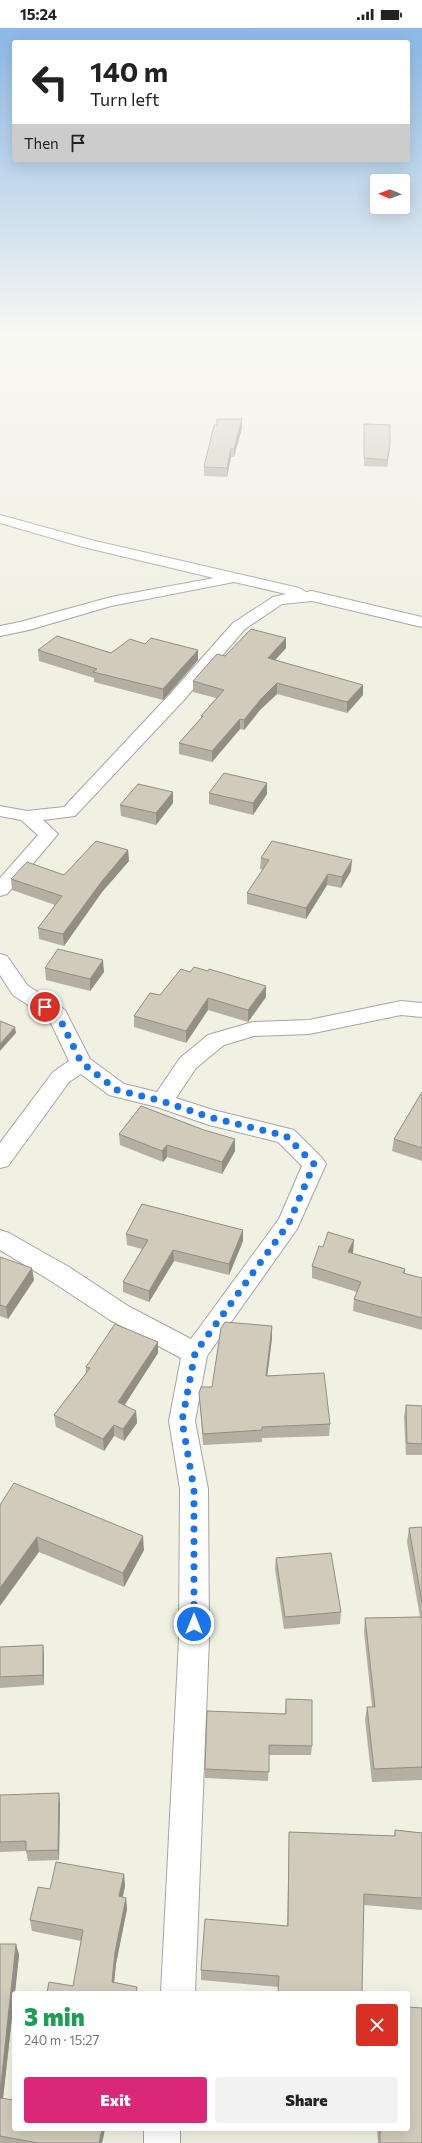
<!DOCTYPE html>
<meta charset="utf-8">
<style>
body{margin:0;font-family:Commissioner,sans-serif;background:#f2f2f2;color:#222;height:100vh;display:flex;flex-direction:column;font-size:15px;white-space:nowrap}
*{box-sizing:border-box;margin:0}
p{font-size:13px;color:#767676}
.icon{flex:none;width:22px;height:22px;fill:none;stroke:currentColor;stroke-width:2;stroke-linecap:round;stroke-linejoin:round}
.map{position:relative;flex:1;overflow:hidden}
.details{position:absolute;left:12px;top:1963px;width:398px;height:140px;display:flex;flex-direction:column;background:#fff;border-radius:4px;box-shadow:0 4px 16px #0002}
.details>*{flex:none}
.hud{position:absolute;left:12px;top:12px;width:398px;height:122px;border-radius:4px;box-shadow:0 4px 16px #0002;background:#fff;color:#222;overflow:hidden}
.needle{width:26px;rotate:271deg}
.buttons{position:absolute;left:370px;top:146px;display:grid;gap:8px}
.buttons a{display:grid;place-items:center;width:40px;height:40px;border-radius:4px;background:#fff;box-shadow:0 4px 16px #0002;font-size:20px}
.pin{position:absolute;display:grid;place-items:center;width:34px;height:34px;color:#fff;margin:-17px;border:2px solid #fff;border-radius:50%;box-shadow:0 1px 4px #0007}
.me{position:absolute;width:44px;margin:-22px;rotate:0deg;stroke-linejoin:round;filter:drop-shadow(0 0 3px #0008)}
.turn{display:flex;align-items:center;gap:14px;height:84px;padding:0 12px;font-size:18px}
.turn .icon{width:52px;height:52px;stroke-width:2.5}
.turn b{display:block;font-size:28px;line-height:34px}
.then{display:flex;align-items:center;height:38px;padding:0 12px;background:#0003;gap:8px;font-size:15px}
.round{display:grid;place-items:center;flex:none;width:42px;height:42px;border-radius:4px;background:#f2f2f2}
.headline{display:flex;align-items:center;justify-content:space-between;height:68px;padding:0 12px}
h1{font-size:24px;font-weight:800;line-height:30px;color:#1e9e55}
.primary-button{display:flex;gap:8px;margin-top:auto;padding:8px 12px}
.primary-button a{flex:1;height:46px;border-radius:4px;background:#db2777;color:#fff;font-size:16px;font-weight:800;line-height:46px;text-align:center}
.primary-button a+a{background:#f2f2f2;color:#222}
.status{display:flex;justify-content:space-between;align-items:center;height:28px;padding:0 20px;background:#fff;direction:ltr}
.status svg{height:11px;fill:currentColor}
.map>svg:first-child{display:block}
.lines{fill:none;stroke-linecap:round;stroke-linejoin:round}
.minor-casing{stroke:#a5a5a5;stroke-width:2}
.minor{fill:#fff;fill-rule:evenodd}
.wall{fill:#b4afa2}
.shaded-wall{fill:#928e84}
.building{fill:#d1cbbc;stroke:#928e84}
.route{stroke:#1a73e8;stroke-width:7;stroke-dasharray:0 12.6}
</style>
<div class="status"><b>15:24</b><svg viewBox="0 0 49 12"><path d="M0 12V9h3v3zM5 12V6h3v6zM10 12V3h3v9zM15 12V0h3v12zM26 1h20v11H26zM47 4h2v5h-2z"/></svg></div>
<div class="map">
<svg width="422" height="2115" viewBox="0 0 422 2115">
<rect width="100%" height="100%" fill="#f0f0e3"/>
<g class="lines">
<!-- minor casing -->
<g class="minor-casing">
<g id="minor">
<polygon points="0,487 91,512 299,560 306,564 312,563 422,589 422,599 312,573 282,576 245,601 183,673 75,788 43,792 58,806 7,866 0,868 0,850 38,807 21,792 0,788 0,778 27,783 64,779 171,665 233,595 273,569 286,566 234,554 111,578 29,602 0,608 0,598 20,594 111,569 214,550 83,519 0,495"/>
<polygon points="0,926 7,928 27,957 65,982 90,1031 124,1056 157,1064 180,1030 208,1007 253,994 309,992 401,973 422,975 422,989 401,987 309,1006 254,1008 224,1017 196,1040 176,1070 213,1082 294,1102 322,1130 326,1136 297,1201 207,1328 195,1393 208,1461 209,1611 195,1965 161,1965 179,1611 180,1461 169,1393 181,1330 110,1292 51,1253 0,1222 0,1202 9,1205 69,1239 128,1278 191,1311 279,1191 302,1138 278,1114 209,1097 157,1079 109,1067 81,1046 69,1054 8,1138 0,1140 0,1115 53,1044 69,1033 49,991 13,967 0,947"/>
<rect x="144" y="2101" width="36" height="14"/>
</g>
</g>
<!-- minor -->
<use href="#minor" class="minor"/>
</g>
<!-- wall -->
<g class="wall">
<polygon points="242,391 242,400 234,429 231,429 227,449 204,448 204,439 217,397"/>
<polygon points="364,396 390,417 387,439 364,438"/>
<polygon points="286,620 275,632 363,667 347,685 277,666 260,682 244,702 240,701 212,734 179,726 179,715 201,690 201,688 216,670 193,664 193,653 225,628"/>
<polygon points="38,622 111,625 198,632 163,672 94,654 94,650 39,633"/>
<polygon points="267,755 267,766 253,787 209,776 209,765"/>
<polygon points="173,775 156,797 121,788 120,777"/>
<polygon points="128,822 129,833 102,864 64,918 39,911 38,900 55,877 12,862 11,851 64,847"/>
<polygon points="261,830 351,843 341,860 327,857 306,891 247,876 247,865 263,842 260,841"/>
<polygon points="45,940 104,944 90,963 46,952"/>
<polygon points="160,967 266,969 248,994 208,982 186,1015 134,999 134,988"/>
<polygon points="422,1064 422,1133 392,1123 394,1111"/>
<polygon points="119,1106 235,1123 222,1146 167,1129 163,1134 120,1117"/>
<polygon points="243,1202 243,1213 229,1247 174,1233 149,1274 123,1264 123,1254 142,1221 127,1217 126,1206"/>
<polygon points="354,1212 353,1224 352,1226 405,1241 405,1246 422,1250 422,1302 353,1283 354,1271 357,1264 312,1250 312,1238 323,1219"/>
<polygon points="0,1229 34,1252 8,1291 0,1288"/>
<polygon points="272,1298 272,1310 267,1348 330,1396 329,1408 262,1410 262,1414 203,1417 200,1377 199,1365 212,1359"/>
<polygon points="158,1314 158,1325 124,1377 136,1383 137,1395 124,1413 114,1408 104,1423 56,1399 54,1387 86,1345 86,1339"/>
<polygon points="406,1377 422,1378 422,1427 406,1427 404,1389"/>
<polygon points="0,1477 144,1522 124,1559 39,1524"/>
<polygon points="422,1499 422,1752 372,1754 365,1692 367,1679 372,1679 364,1604 365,1590 420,1589 407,1514 409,1500"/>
<polygon points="276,1530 341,1584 340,1596 284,1601 275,1541"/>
<polygon points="43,1617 44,1628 44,1657 0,1660 0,1619"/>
<polygon points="286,1671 312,1718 311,1727 269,1727 268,1753 205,1750 205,1741 285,1686"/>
<polygon points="0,1767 60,1775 59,1832 28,1833 26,1823 0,1824"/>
<polygon points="395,1802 422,1805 422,1882 364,1877 278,1959 201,1952 201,1942 287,1898 289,1815 289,1804 394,1808"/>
<polygon points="124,1846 125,1858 123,1869 126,1870 127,1881 116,1936 114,1954 73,1958 81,1913 32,1903 30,1892 50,1861"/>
<polygon points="0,1916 16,1916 19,1927 3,2070 14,2101 105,2101 102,2115 0,2115"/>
<polygon points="377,2101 408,2101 422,2115 378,2115"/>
</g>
<!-- shaded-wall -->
<g class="shaded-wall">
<polygon points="242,391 242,400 234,429 234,421"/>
<polygon points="390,417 389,425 387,439 387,432"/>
<polygon points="231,420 231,429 227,449 227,440"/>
<polygon points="286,610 286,620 268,640 268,630"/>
<polygon points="198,622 198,632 163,672 163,661"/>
<polygon points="277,655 277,666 260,682 244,702 244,692 261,671"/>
<polygon points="363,657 363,667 347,685 347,674"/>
<polygon points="240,691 240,701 212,734 212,723"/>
<polygon points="267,755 267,766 253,787 253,775"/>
<polygon points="173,764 173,775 156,797 156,785"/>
<polygon points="128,822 129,833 102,864 64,918 63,906 102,853"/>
<polygon points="352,832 351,843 341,860 342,849"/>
<polygon points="328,846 327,857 306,891 306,880"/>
<polygon points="103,932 104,944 90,963 90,951"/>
<polygon points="266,958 266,969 248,994 248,982"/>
<polygon points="208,970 208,982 186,1015 186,1003"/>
<polygon points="15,999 16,1005 0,1023 0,1016"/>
<polygon points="235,1111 235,1123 222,1146 222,1134"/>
<polygon points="167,1117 167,1129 163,1134 162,1123"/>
<polygon points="243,1202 243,1213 229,1247 229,1236"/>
<polygon points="354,1212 353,1224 347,1236 348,1224"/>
<polygon points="173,1222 174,1233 149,1274 149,1263"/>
<polygon points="32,1240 34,1252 8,1291 6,1279"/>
<polygon points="272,1298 272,1310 266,1359 266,1348"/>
<polygon points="158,1314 158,1325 119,1386 118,1374"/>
<polygon points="136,1383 137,1395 124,1413 123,1401"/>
<polygon points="114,1397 114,1408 104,1423 103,1411"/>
<polygon points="143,1508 144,1522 124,1559 123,1545"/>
<polygon points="37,1509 39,1524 0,1578 0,1560"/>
<polygon points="43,1617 44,1628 44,1657 43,1647"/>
<polygon points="59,1765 60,1775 59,1832 58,1822"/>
<polygon points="124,1846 125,1858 120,1880 119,1868"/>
<polygon points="126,1870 127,1881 116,1936 113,1965 112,1954 115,1924"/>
<polygon points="16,1916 19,1927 15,1965 14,1965 14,1971 2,2080 0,2071 0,2065"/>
<polygon points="102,2101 105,2101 102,2115 99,2115"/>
</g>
<!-- building -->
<g class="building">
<polygon points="217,391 242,391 234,421 231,420 227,440 204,439 214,397 217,397"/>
<polygon points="364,396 390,397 390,417 387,432 364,430"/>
<polygon points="251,601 286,610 268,630 363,657 347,674 277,655 261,671 244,692 240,691 212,723 179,715 203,688 201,688 224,662 193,653 217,626 225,628"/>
<polygon points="57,608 111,625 130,611 145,616 151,610 198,622 163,661 93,644 97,641 38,622"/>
<polygon points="224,745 267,755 253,775 209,765"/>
<polygon points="138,756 173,764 156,785 120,777"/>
<polygon points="96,813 128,822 102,853 63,906 38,900 62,868 11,851 27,834 64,847"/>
<polygon points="272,813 352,832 342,849 328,846 306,880 247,865 269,832 261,830"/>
<polygon points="58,921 103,932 90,951 45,940"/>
<polygon points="194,939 208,943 209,941 266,958 248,982 208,970 186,1003 134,988 150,965 160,967 181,941 190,944"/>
<polygon points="0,993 15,999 0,1016"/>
<polygon points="422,1064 422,1120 394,1111"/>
<polygon points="141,1078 204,1102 235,1111 222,1134 167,1117 162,1123 119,1106"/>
<polygon points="142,1176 243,1202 229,1236 173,1222 149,1263 123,1254 148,1212 126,1206"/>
<polygon points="328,1204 354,1212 348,1224 405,1241 403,1245 422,1250 422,1290 354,1271 361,1254 312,1238 319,1218 323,1219"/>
<polygon points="0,1229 32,1240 6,1279 0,1277"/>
<polygon points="225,1294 272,1298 266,1348 324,1345 330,1396 262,1399 262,1402 203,1406 199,1365 201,1359 212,1359 221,1300"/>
<polygon points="115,1296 158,1314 118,1374 136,1383 123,1401 114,1397 103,1411 54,1387 90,1340 86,1339"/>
<polygon points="406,1377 422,1378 422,1416 407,1415"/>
<polygon points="14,1455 143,1508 123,1545 37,1509 0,1560 0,1477"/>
<polygon points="422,1499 422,1574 409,1500"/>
<polygon points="331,1525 341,1584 285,1589 276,1530"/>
<polygon points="422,1589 422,1739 374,1741 367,1679 375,1679 365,1590"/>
<polygon points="43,1617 43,1647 0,1649 0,1619"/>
<polygon points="286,1671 312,1672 312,1718 269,1717 269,1744 205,1741 207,1683 286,1686"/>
<polygon points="59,1765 58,1822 26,1823 26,1813 0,1814 0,1767"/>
<polygon points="395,1802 422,1805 422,1870 364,1866 362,1965 278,1965 279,1948 201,1942 205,1891 288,1898 289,1804 395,1808"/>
<polygon points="56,1834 124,1846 119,1868 126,1870 115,1924 112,1954 137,1959 136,1965 47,1965 49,1954 73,1958 83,1902 30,1892 38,1859 50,1861"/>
<polygon points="0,1916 16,1916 0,2065"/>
<polygon points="408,1979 422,1980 422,2115 380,2115 380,2101 408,2101"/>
<polygon points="0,2070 14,2072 14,2101 102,2101 99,2115 38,2115 0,2108"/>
</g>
<!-- sky -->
<linearGradient id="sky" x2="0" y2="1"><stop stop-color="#8bb8e6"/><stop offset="0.51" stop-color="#f8f8f2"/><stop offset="1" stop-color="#f8f8f2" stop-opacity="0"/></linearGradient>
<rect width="422" height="601" fill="url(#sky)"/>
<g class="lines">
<!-- route -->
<polyline class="route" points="45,979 58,987 81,1034 117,1062 162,1073 209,1089 286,1108 314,1136 289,1195 195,1325 182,1393 194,1461 194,1596"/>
</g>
</svg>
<div class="buttons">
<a><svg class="needle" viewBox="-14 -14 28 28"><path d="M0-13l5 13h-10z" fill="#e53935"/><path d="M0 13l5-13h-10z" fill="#767676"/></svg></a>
</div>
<div class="pin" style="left:45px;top:979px;background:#d93025"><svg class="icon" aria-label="arrive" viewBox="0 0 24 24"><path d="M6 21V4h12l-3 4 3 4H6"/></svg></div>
<svg class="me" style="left:194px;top:1596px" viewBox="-20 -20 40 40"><circle r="17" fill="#1a73e8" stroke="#fff" stroke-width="3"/><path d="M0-11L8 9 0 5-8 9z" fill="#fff"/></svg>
<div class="hud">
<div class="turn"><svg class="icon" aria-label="left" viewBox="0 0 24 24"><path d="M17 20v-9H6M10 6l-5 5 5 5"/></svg><div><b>140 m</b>Turn left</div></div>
<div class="then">Then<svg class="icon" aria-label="arrive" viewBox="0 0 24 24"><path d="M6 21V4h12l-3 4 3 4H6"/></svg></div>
</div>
<section class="details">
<div class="headline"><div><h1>3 min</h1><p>240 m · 15:27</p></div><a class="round" style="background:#d93025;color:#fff"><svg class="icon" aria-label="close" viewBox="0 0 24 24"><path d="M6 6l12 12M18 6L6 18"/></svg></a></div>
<div class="primary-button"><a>Exit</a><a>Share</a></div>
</section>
</div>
